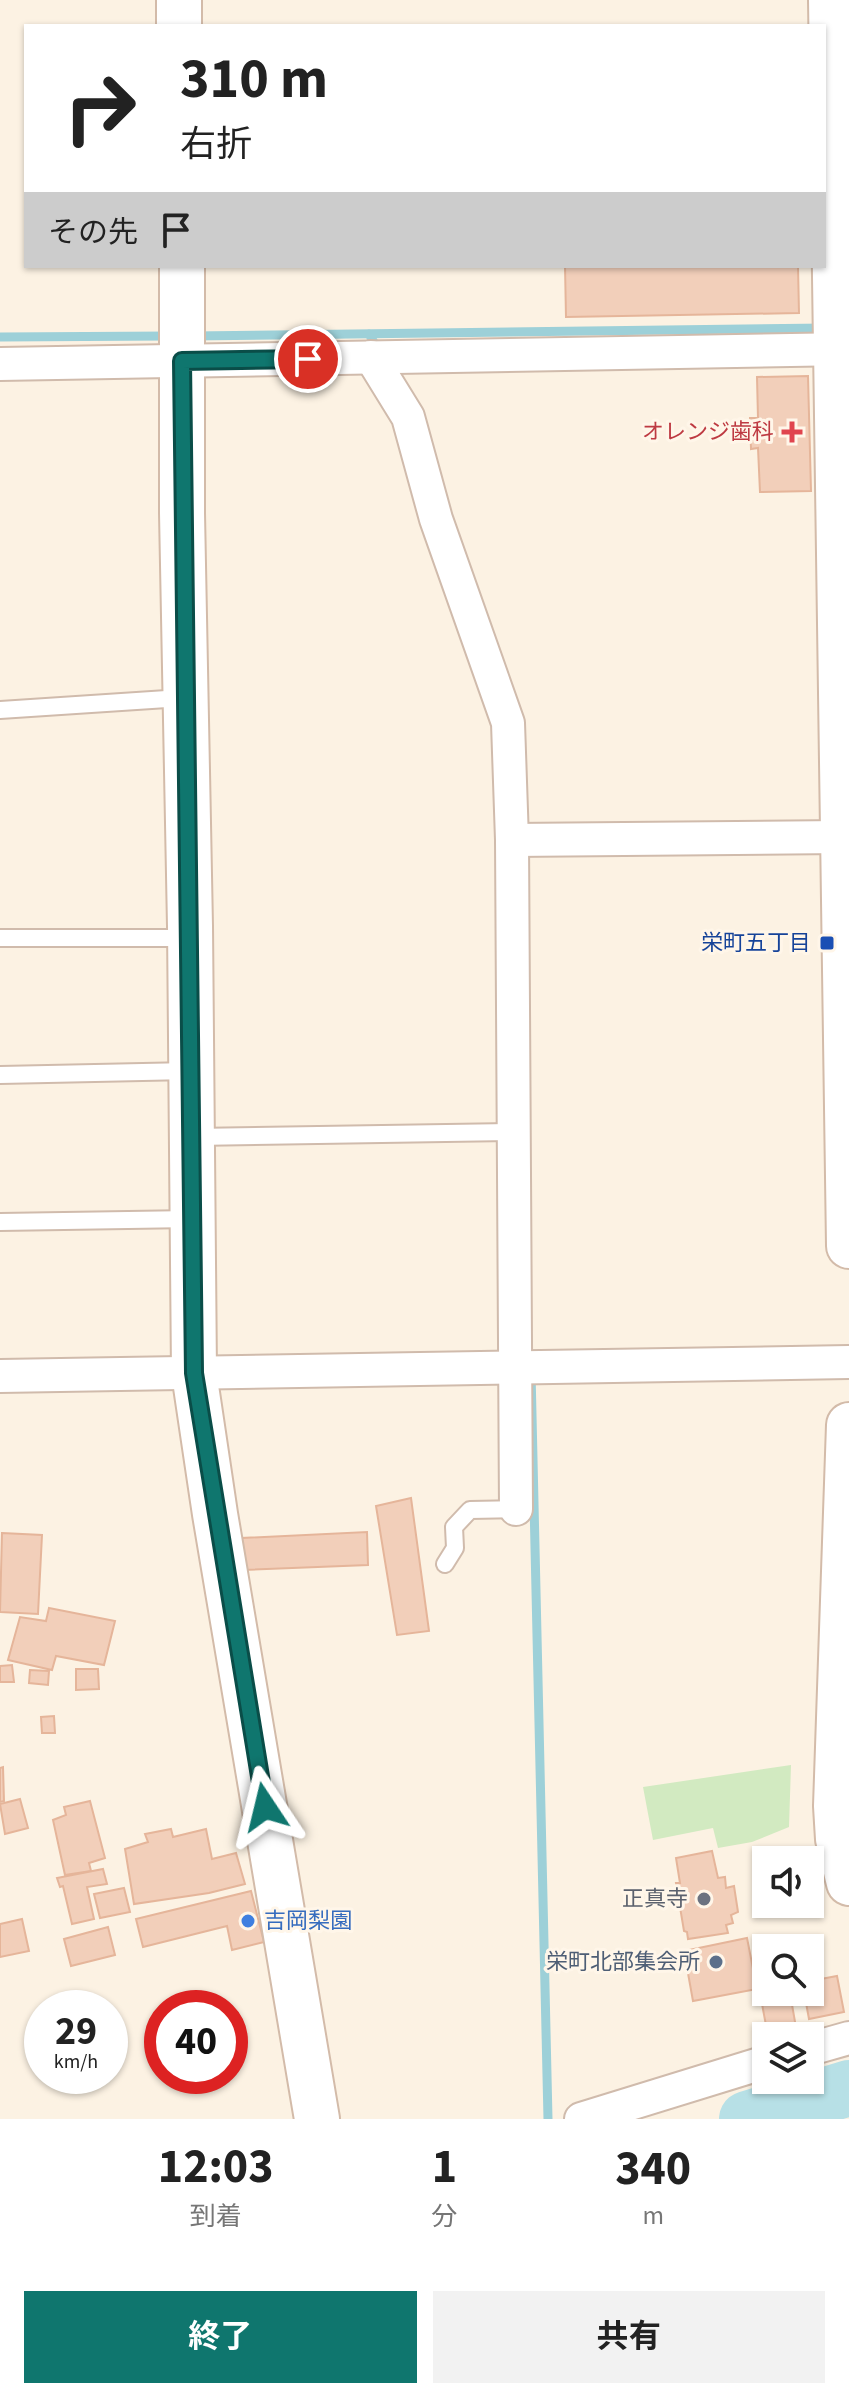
<!DOCTYPE html>
<html lang="ja">
<meta charset="utf-8">
<style>
body{margin:0;font-family:"Source Sans 3","Noto Sans JP",sans-serif;background:#f2f2f2;color:#222;height:100vh;display:flex;flex-direction:column;font-size:30px;white-space:nowrap}
*{box-sizing:border-box;margin:0}
p{font-size:26px;color:#767676}
.icon{flex:none;width:44px;height:44px;fill:none;stroke:currentColor;stroke-width:2;stroke-linecap:round;stroke-linejoin:round}
.map{position:relative;height:2119px;overflow:hidden}
.panel{display:flex;flex-direction:column;background:#fff;flex:1}
.panel>*{flex:none}
.top-card{position:absolute;left:24px;top:24px;width:802px;height:244px;border-radius:0px;box-shadow:0 2px 6px #0004;background:#fff;color:#222;overflow:hidden}
.buttons{position:absolute;left:752px;top:1846px;display:grid;gap:16px}
.buttons a{display:grid;place-items:center;width:72px;height:72px;border-radius:0px;background:#fff;box-shadow:0 2px 6px #0004;font-size:40px}
.speed{position:absolute;left:24px;top:1990px;display:flex;gap:16px;font-size:40px;font-weight:700;text-align:center}
.speed>*{display:grid;place-content:center;width:104px;height:104px;border-radius:50%;background:#fff;box-shadow:0 2px 6px #0004;line-height:1}
.speed small{font-size:20px;font-weight:400}
.speed .limit{border:12px solid #d22;background:#fff;color:#111}
.pin{position:absolute;display:grid;place-items:center;width:68px;height:68px;color:#fff;margin:-34px;border:4px solid #fff;border-radius:50%;box-shadow:0 2px 8px #0007}
.me{position:absolute;width:88px;margin:-44px;rotate:350deg;stroke-linejoin:round;filter:drop-shadow(0 0 6px #0008)}
.turn{display:flex;align-items:center;gap:28px;height:168px;padding:0 24px;font-size:36px}
.turn .icon{width:104px;height:104px;stroke-width:2.5}
.turn b{display:block;font-size:56px;line-height:68px}
.then{display:flex;align-items:center;height:76px;padding:0 24px;background:#0003;gap:16px;font-size:30px}
.eta{display:flex;justify-content:space-evenly;align-items:center;height:136px;text-align:center}
.eta b{font-size:48px;font-weight:700;line-height:56px}
.action{display:flex;gap:16px;margin-top:auto;padding:16px 24px}
.action a{flex:1;height:92px;border-radius:0px;background:#0f766e;color:#fff;font-size:32px;font-weight:700;line-height:92px;text-align:center}
.action a+a{background:#f2f2f2;color:#222}
.map>svg:first-child{display:block}
.green{fill:#d2eac1}
.lines{fill:none;stroke-linecap:round;stroke-linejoin:round}
.stream{stroke:#9dd0d8;stroke-width:9}
.river{stroke:#b7e0e6;stroke-width:56}
.building{fill:#f2cfba;stroke:#e5b59a;stroke-width:2}
.lane-casing{stroke:#d0bbac;stroke-width:20}
.street-casing{stroke:#d0bbac;stroke-width:36}
.secondary-casing{stroke:#d3bba9;stroke-width:48}
.lane{stroke:#fff;stroke-width:16}
.street{stroke:#fff;stroke-width:32}
.secondary{stroke:#fff;stroke-width:44}
.route-casing{stroke:#0a4d48;stroke-width:20}
.route{stroke:#0f766e;stroke-width:14}
.health-dot{fill:#e0444e;stroke:#fff6e9;stroke-width:3}
.transit-dot{fill:#1a4fb4;stroke:#fff6e9;stroke-width:3}
.worship-dot{fill:#6b7280;stroke:#fff6e9;stroke-width:3}
.shop-dot{fill:#3f7fe0;stroke:#fff6e9;stroke-width:3}
.service-dot{fill:#5c6f8a;stroke:#fff6e9;stroke-width:3}
.labels{text-anchor:middle;dominant-baseline:central;stroke-width:6;stroke-linejoin:round;paint-order:stroke}
.health-label{font-size:22px;fill:#be3a42;stroke:#fff6e9;text-anchor:end}
.transit-label{font-size:22px;fill:#164399;stroke:#fff6e9;text-anchor:end}
.worship-label{font-size:22px;fill:#5b616d;stroke:#fff6e9;text-anchor:end}
.shop-label{font-size:22px;fill:#366cbe;stroke:#fff6e9;text-anchor:start}
.service-label{font-size:22px;fill:#4e5e75;stroke:#fff6e9;text-anchor:end}
</style>
<div class="map">
<svg width="849" height="2119" viewBox="0 0 849 2119">
<rect width="100%" height="100%" fill="#fcf2e3"/>
<!-- green -->
<polygon class="green" points="791,1765 789,1827 752,1842 718,1848 713,1828 653,1840 643,1787"/>
<g class="lines">
<!-- stream -->
<g class="stream">
<polyline points="369,334 378,349"/>
<polyline points="192,336 826,328"/>
<polyline points="0,337 170,336"/>
<polyline points="531,1371 548,2119"/>
</g>
<!-- river -->
<polyline class="river" points="747,2119 849,2088"/>
</g>
<!-- building -->
<g class="building">
<polygon points="565,266 798,266 799,313 566,317"/>
<polygon points="808,376 811,491 760,492 758,448 751,449 750,418 758,418 757,377"/>
<polygon points="411,1498 429,1631 397,1635 376,1506"/>
<polygon points="367,1532 368,1565 244,1570 242,1538"/>
<polygon points="2,1533 42,1535 38,1614 0,1612"/>
<polygon points="49,1608 115,1621 104,1665 56,1656 52,1670 8,1660 20,1617 46,1621"/>
<polygon points="12,1665 14,1682 0,1682 0,1666"/>
<polygon points="76,1669 98,1669 99,1689 76,1690"/>
<polygon points="30,1670 49,1671 48,1685 29,1683"/>
<polygon points="54,1716 55,1733 42,1733 41,1717"/>
<polygon points="3,1767 4,1801 0,1802 0,1768"/>
<polygon points="20,1799 28,1828 5,1834 0,1804"/>
<polygon points="90,1801 105,1858 89,1863 91,1871 65,1875 53,1820 66,1815 64,1807"/>
<polygon points="171,1829 173,1837 206,1829 212,1859 236,1853 245,1884 209,1893 134,1904 125,1849 148,1842 145,1834"/>
<polygon points="712,1851 718,1878 725,1877 726,1888 734,1886 738,1912 731,1915 733,1923 726,1925 728,1933 688,1939 687,1932 684,1931 676,1883 680,1883 676,1858"/>
<polygon points="103,1869 107,1884 87,1887 94,1919 72,1924 63,1886 60,1887 57,1878"/>
<polygon points="124,1888 130,1912 100,1918 94,1894"/>
<polygon points="251,1891 264,1942 232,1950 227,1926 143,1947 136,1919"/>
<polygon points="22,1919 29,1951 0,1957 0,1924"/>
<polygon points="108,1927 115,1955 71,1966 64,1939"/>
<polygon points="747,1938 757,1989 693,2001 684,1951"/>
<polygon points="837,1976 844,2012 809,2019 804,1992 810,1992 810,1981"/>
<polygon points="791,1999 797,2033 768,2036 762,2004"/>
</g>
<g class="lines">
<!-- lane casing -->
<g class="lane-casing">
<g id="lane">
<polyline points="0,710 182,698"/>
<polyline points="0,938 188,938"/>
<polyline points="0,1075 190,1071"/>
<polyline points="194,1137 514,1132"/>
<polyline points="0,1222 192,1219"/>
<polyline points="445,1564 455,1548 454,1527 470,1510 516,1509"/>
</g>
</g>
<!-- street casing -->
<g class="street-casing">
<g id="street">
<polyline points="371,357 408,417 436,519 508,723 512,840 516,1509"/>
<polyline points="0,364 849,349"/>
<polyline points="512,840 843,837"/>
<polyline points="0,1376 849,1362"/>
<polyline points="810,2049 849,2038"/>
<polyline points="581,2119 766,2062"/>
</g>
</g>
<!-- secondary casing -->
<g class="secondary-casing">
<g id="secondary">
<polyline points="179,0 179,26"/>
<polyline points="831,0 849,1246"/>
<polyline points="182,266 182,513 190,926 194,1373 215,1514 317,2119"/>
<polyline points="849,1425 836,1806 838,1839 849,1883"/>
</g>
</g>
<!-- lane -->
<use href="#lane" class="lane"/>
<!-- street -->
<use href="#street" class="street"/>
<!-- secondary -->
<use href="#secondary" class="secondary"/>
</g>
<g class="lines">
<!-- route casing -->
<g class="route-casing">
<polyline id="route" points="265,1807 194,1373 182,361 308,359"/>
</g>
<!-- route -->
<use href="#route" class="route"/>
</g>
<!-- markers -->
<path class="health-dot" d="M788 420h8v8h8v8h-8v8h-8v-8h-8v-8h8z"/>
<rect class="transit-dot" x="819" y="935" width="16" height="16" rx="4"/>
<circle class="worship-dot" cx="704" cy="1899" r="8"/>
<circle class="shop-dot" cx="248" cy="1921" r="8"/>
<circle class="service-dot" cx="716" cy="1962" r="8"/>
<g class="labels">
<!-- health labels -->
<g class="health-label">
<text x="774" y="432">オレンジ歯科</text>
</g>
<!-- transit labels -->
<g class="transit-label">
<text x="811" y="943">栄町五丁目</text>
</g>
<!-- worship labels -->
<g class="worship-label">
<text x="688" y="1899">正真寺</text>
</g>
<!-- shop labels -->
<g class="shop-label">
<text x="264" y="1921">吉岡梨園</text>
</g>
<!-- service labels -->
<g class="service-label">
<text x="700" y="1962">栄町北部集会所</text>
</g>
</g>
</svg>
<div class="buttons">
<a><svg class="icon" aria-label="sound" viewBox="0 0 24 24"><path d="M4 9h4l5-4v14l-5-4H4zM17 9q2 3 0 6"/></svg></a>
<a><svg class="icon" aria-label="search" viewBox="0 0 24 24"><circle cx="10" cy="10" r="6"/><path d="M15 15l6 6"/></svg></a>
<a><svg class="icon" aria-label="layers" viewBox="0 0 24 24"><path d="M12 4l9 5-9 5-9-5zM3 14l9 5 9-5"/></svg></a>
</div>
<div class="speed"><div>29<small>km/h</small></div><div class="limit">40</div></div>
<div class="pin" style="left:308px;top:359px;background:#d93025"><svg class="icon" aria-label="arrive" viewBox="0 0 24 24"><path d="M6 21V4h12l-3 4 3 4H6"/></svg></div>
<svg class="me" style="left:265px;top:1807px" viewBox="-20 -20 40 40"><path d="M0-17L14 15 0 8-14 15z" fill="#0f766e" stroke="#fff" stroke-width="4"/></svg>
<div class="top-card">
<div class="turn"><svg class="icon" aria-label="right" viewBox="0 0 24 24"><path d="M7 20v-9h11M14 6l5 5-5 5"/></svg><div><b>310 m</b>右折</div></div>
<div class="then">その先<svg class="icon" aria-label="arrive" viewBox="0 0 24 24"><path d="M6 21V4h12l-3 4 3 4H6"/></svg></div>
</div>
</div>
<section class="panel">
<div class="eta">
<div><b>12:03</b><p>到着</p></div>
<div><b>1</b><p>分</p></div>
<div><b>340</b><p>m</p></div>
</div>
<div class="action"><a>終了</a><a>共有</a></div>
</section>
